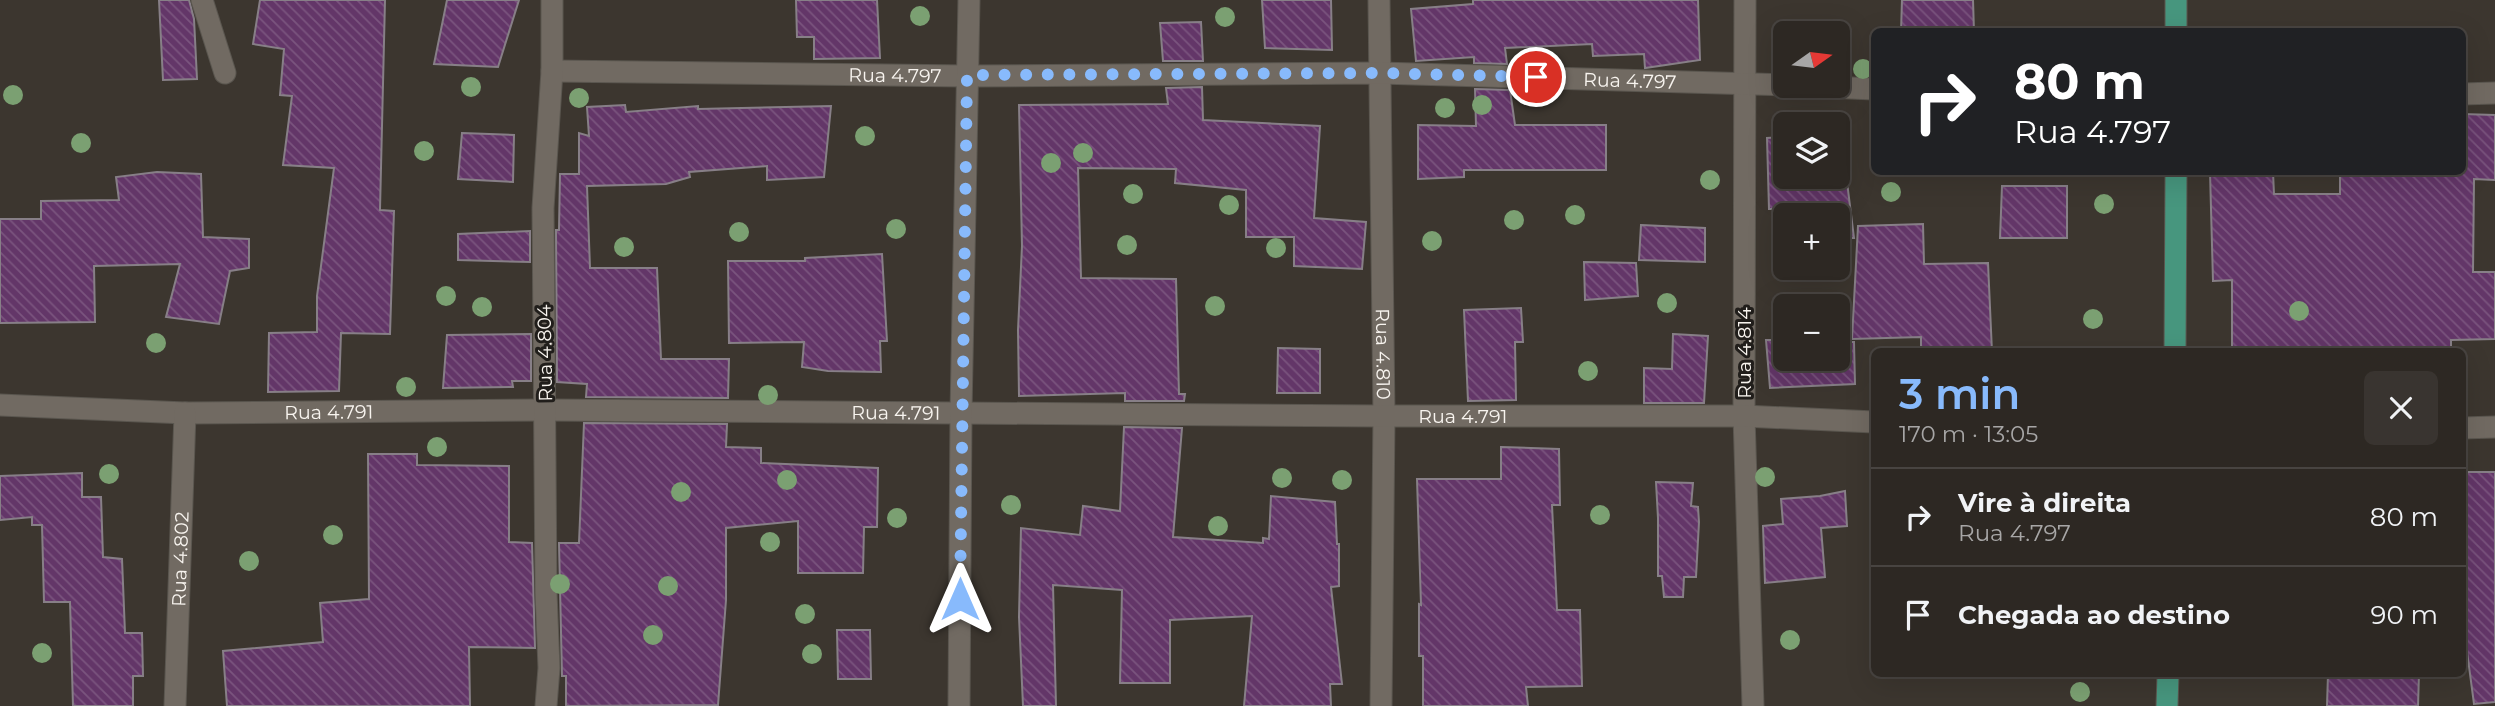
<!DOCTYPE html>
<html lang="pt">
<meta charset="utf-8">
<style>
body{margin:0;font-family:Montserrat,sans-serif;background:#393430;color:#f1f3f6;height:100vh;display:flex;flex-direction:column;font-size:26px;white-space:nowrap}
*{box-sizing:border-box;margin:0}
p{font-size:23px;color:#a7a6a6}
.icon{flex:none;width:38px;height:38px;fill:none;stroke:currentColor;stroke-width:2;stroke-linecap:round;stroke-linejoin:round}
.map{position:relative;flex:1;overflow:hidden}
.sheet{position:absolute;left:1871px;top:348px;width:595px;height:329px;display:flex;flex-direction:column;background:#2d2823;border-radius:10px;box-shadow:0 7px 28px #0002,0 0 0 2px #484441}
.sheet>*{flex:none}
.top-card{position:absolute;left:1871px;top:28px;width:595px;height:147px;border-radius:10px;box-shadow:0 7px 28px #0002,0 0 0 2px #484441;background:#202124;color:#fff;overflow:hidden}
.needle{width:46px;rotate:76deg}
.tools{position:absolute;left:1773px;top:21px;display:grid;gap:14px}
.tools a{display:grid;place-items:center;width:77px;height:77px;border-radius:10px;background:#2d2823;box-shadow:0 7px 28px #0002,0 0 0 2px #484441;font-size:35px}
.pin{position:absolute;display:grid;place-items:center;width:60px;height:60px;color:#fff;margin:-30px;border:4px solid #fff;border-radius:50%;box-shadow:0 2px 7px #0007}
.me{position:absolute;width:77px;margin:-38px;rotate:0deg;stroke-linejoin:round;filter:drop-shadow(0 0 5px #0008)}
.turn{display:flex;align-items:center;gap:24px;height:147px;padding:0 28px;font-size:32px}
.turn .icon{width:91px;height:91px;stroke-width:2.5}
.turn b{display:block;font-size:49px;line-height:60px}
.round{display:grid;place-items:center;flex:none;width:74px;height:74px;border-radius:10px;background:#393430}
.head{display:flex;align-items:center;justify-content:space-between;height:119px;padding:0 28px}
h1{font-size:42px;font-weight:600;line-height:52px;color:#88bafc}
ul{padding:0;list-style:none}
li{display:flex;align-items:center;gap:21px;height:98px;padding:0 28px;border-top:2px solid #484441}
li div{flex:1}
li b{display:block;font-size:26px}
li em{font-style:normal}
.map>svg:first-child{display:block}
.building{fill:url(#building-back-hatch);stroke:#877f87;stroke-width:2}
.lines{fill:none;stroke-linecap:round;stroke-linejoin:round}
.minor-casing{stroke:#5a564f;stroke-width:23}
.major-casing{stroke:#5a564f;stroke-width:23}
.minor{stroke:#716a62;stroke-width:21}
.major{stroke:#47967e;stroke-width:21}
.tree{fill:#7ba072}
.route{stroke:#88bafc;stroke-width:12;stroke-dasharray:0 21.6}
.labels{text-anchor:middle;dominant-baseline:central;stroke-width:6;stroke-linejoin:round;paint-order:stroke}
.street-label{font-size:19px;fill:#f8f4ef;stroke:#211e1b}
</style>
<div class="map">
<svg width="2495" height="706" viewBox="0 0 2495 706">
<defs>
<pattern id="building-back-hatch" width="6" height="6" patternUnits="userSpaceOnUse" patternTransform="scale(1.75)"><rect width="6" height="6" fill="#633668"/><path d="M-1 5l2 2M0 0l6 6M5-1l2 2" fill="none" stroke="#7a547e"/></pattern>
</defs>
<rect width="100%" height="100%" fill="#3c362f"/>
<!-- building -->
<g class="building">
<polygon points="159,0 189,0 194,19 197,79 163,80"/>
<polygon points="260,0 385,0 380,210 394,211 390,334 341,333 339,391 268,392 269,333 317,332 317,296 334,168 283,165 292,96 280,95 284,49 253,44"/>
<polygon points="447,0 519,0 498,67 434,64"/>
<polygon points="796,0 877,0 880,58 814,59 814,37 797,37"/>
<polygon points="1262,0 1331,0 1332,50 1265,48"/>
<polygon points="1473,0 1698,0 1700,60 1645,68 1644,54 1593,56 1592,44 1505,48 1507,64 1474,63 1474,57 1416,61 1411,9 1473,4"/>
<polygon points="1902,0 1973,0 1974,32 1901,32"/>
<polygon points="1201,22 1203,61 1163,61 1160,23"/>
<polygon points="1202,87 1203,120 1320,126 1314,218 1366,222 1362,269 1294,266 1294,237 1246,237 1246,190 1175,183 1176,169 1078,168 1081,278 1176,279 1179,394 1185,394 1184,401 1125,401 1125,393 1019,396 1018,330 1022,246 1019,105 1168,104 1166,88"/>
<polygon points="1475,89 1510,90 1515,125 1606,125 1606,170 1464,170 1464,177 1418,179 1418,125 1476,126"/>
<polygon points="625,105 626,112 698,106 698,109 831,106 824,177 767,180 767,166 689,172 690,177 666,184 587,186 590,268 657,268 661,359 729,359 728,398 586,397 587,384 557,382 556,230 559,230 560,174 579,174 579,133 589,136 587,107"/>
<polygon points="2462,114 2495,115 2495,180 2474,179 2473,272 2495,272 2495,339 2451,340 2451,352 2232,352 2232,280 2213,281 2210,172 2273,172 2274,194 2340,194 2340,172 2462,172"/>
<polygon points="462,133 514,135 513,182 458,179"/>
<polygon points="1838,134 1841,134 1854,238 1838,238 1838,215 1785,215 1785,237 1781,237 1780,209 1769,209 1767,138 1785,137 1785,177 1838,177"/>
<polygon points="157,172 201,174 203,237 249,239 249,268 230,271 219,324 166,317 180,264 94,266 95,322 0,323 0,219 41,219 41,201 119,200 116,177"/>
<polygon points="2002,186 2067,186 2067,238 2000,238"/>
<polygon points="1923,224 1924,264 1988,263 1992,352 1921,352 1921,337 1852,339 1858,226"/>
<polygon points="1641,225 1705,228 1705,262 1639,260"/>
<polygon points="530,231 530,262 458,260 458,234"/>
<polygon points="882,254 887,341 880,341 881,372 828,371 802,367 804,342 729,343 728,261 805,261 805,258"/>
<polygon points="1584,262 1636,263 1638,296 1585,300"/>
<polygon points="1521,308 1523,342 1515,342 1516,400 1468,401 1464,310"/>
<polygon points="531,334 531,381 512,381 513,387 443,388 447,335"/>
<polygon points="1673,334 1708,336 1704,403 1644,403 1644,368 1672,369"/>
<polygon points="1766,340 1785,340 1785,359 1838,359 1838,342 1854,342 1855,384 1770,388"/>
<polygon points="1278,348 1320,349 1320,393 1277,393"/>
<polygon points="584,423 727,424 726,447 761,448 761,463 878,468 877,527 864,527 863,573 798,573 798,521 726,528 726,600 718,705 566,706 566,676 562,676 559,543 579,543"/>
<polygon points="1124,427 1182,428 1173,537 1263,543 1263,538 1269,539 1271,496 1335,502 1337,544 1339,544 1339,586 1331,587 1342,684 1330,684 1331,706 1244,706 1252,616 1170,620 1170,683 1120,683 1122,590 1053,585 1056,706 1023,706 1019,617 1021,528 1080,535 1083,506 1120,511"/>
<polygon points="1501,447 1559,449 1560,505 1552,505 1557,610 1580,610 1582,686 1526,687 1528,706 1423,706 1423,656 1419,656 1419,604 1421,605 1417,479 1501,479"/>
<polygon points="368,454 417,454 417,465 509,466 509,542 532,543 535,648 469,647 470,706 227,706 223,651 323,642 320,603 369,599"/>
<polygon points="2462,472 2495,472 2495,702 2474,704 2462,614"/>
<polygon points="82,473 82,497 101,497 103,557 122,559 125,633 142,633 143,676 133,676 133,706 73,706 70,602 44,602 42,525 32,525 32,517 0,520 0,476"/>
<polygon points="1656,482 1693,483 1691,506 1698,507 1699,522 1696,577 1684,577 1683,597 1664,597 1662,576 1658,576 1658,518"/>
<polygon points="1845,491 1847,526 1821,528 1825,577 1765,583 1763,526 1783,524 1781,499 1820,496"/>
<polygon points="837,630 870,630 871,679 838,679"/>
<polygon points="2328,674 2419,674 2418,706 2327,706"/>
</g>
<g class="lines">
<!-- minor casing -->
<g class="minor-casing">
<g id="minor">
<polyline points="202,0 225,73"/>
<path id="s1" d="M1379 0 1384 416 1381 706"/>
<polyline points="1745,0 1744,416 1753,706"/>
<path id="s2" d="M552 71 967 76 1380 73 1785 85"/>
<polyline points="1804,86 1874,89"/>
<polyline points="2462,94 2495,93"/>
<path id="s3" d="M0 405 185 413 546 410 1384 416H1744L1874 422"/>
<polyline points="2462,428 2495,427"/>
<path id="s4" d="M175 706 185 413"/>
<polyline points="546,706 549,668 546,592 543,208 552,71 552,0"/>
<polyline points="959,706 961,413 969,0"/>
</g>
</g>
<!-- major casing -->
<g class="major-casing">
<g id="major">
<polyline points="2176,32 2176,0"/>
<polyline points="2175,352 2176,172"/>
<polyline points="2167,706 2168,674"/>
</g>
</g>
<!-- minor -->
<use href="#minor" class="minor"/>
<!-- major -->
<use href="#major" class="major"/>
</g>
<!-- trees -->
<g class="tree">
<circle cx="920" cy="16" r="10"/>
<circle cx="1225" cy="17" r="10"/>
<circle cx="1863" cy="69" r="10"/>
<circle cx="471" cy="87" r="10"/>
<circle cx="13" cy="95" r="10"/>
<circle cx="579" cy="98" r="10"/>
<circle cx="1482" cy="105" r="10"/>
<circle cx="1445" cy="108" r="10"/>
<circle cx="865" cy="136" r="10"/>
<circle cx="81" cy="143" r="10"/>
<circle cx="424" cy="151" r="10"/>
<circle cx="1083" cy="153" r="10"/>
<circle cx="1051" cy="163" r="10"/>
<circle cx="1710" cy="180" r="10"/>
<circle cx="1891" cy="192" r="10"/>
<circle cx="1133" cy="194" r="10"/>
<circle cx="2104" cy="204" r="10"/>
<circle cx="1229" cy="205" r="10"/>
<circle cx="1575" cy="215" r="10"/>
<circle cx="1514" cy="220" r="10"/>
<circle cx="896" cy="229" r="10"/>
<circle cx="739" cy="232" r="10"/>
<circle cx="1432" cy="241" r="10"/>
<circle cx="1127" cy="245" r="10"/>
<circle cx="624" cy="247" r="10"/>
<circle cx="1276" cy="248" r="10"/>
<circle cx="446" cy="296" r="10"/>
<circle cx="1667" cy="303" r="10"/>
<circle cx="1215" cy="306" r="10"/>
<circle cx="482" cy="307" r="10"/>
<circle cx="2299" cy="311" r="10"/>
<circle cx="2093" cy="319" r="10"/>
<circle cx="156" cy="343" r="10"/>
<circle cx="1588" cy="371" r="10"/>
<circle cx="406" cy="387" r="10"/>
<circle cx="768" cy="395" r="10"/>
<circle cx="437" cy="447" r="10"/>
<circle cx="109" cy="474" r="10"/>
<circle cx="1765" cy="477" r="10"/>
<circle cx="1282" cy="478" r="10"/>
<circle cx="787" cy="480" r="10"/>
<circle cx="1342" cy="480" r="10"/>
<circle cx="681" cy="492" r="10"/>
<circle cx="1011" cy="505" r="10"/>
<circle cx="1600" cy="515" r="10"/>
<circle cx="897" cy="518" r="10"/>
<circle cx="1218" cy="526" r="10"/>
<circle cx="333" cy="535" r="10"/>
<circle cx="770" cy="542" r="10"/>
<circle cx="249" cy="561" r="10"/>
<circle cx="560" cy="584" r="10"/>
<circle cx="668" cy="586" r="10"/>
<circle cx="805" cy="614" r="10"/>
<circle cx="653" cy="635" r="10"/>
<circle cx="1790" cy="640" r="10"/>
<circle cx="42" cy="653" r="10"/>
<circle cx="812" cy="654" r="10"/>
<circle cx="2080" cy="692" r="10"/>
</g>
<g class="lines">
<!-- route -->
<polyline class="route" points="960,599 967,75 1380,73 1536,77"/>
</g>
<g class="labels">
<!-- street labels -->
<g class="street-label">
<text stroke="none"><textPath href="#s2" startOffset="343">Rua 4.797</textPath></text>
<text stroke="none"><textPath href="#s2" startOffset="1078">Rua 4.797</textPath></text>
<text transform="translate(545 353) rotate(-91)">Rua 4.804</text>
<text stroke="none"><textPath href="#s1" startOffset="354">Rua 4.810</textPath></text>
<text transform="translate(1744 353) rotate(-90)">Rua 4.814</text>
<text stroke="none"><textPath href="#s3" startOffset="329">Rua 4.791</textPath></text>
<text stroke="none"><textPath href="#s3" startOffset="896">Rua 4.791</textPath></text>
<text stroke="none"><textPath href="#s3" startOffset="1463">Rua 4.791</textPath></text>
<text stroke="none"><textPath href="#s4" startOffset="147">Rua 4.802</textPath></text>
</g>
</g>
</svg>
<div class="tools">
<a><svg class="needle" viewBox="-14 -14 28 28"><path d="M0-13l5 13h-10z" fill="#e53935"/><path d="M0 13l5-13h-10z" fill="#a7a6a6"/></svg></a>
<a><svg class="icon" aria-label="layers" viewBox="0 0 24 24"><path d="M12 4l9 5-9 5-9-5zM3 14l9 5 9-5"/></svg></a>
<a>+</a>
<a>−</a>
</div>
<div class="pin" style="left:1536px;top:77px;background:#d93025"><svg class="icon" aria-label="arrive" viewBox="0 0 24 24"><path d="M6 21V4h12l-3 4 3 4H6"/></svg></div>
<svg class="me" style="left:960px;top:599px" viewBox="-20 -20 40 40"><path d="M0-17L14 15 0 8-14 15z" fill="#88bafc" stroke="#fff" stroke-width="4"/></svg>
<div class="top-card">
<div class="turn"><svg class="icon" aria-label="right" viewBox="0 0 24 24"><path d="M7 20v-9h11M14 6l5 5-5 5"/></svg><div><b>80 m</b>Rua 4.797</div></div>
</div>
<section class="sheet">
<div class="head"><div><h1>3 min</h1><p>170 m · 13:05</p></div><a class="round"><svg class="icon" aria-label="close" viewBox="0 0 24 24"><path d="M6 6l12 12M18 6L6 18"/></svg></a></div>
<ul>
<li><svg class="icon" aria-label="right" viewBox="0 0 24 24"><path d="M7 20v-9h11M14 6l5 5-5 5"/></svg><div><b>Vire à direita</b><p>Rua 4.797</p></div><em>80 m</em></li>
<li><svg class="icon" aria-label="arrive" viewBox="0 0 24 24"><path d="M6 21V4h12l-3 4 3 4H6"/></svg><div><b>Chegada ao destino</b></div><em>90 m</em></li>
</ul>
</section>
</div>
